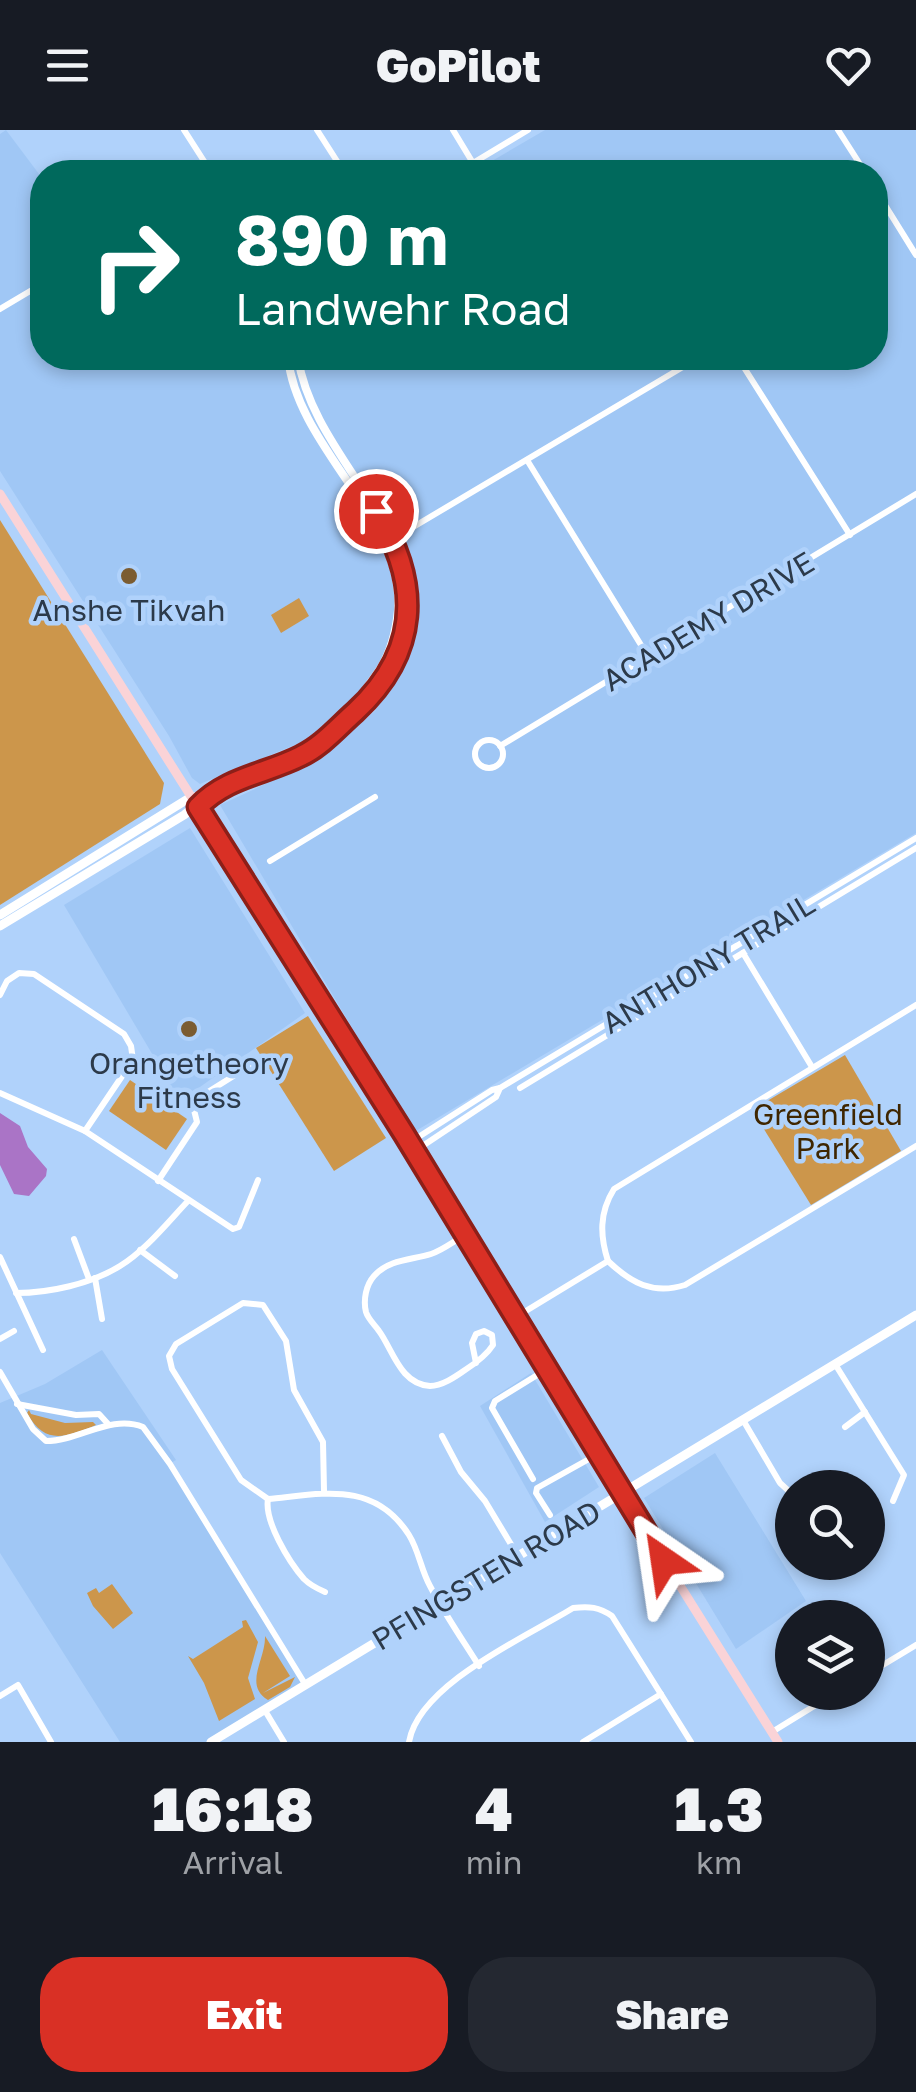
<!DOCTYPE html>
<style>
body{margin:0;font-family:"Golos Text",sans-serif;background:#242831;color:#f1f3f6;height:100vh;display:flex;flex-direction:column;font-size:38px;white-space:nowrap}
*{box-sizing:border-box;margin:0}
p{font-size:32px;color:#9ea1a6}
.icon{flex:none;width:55px;height:55px;fill:none;stroke:currentColor;stroke-width:2;stroke-linecap:round;stroke-linejoin:round}
.map{position:relative;height:1612px;overflow:hidden}
.side{display:flex;flex-direction:column;background:#171b24;flex:1}
.side>*{flex:none}
.top-card{position:absolute;left:30px;top:30px;width:858px;height:210px;border-radius:40px;box-shadow:0 5px 15px #0003;background:#00695c;color:#fff;overflow:hidden}
.controls{position:absolute;left:775px;top:1340px;display:grid;gap:20px}
.controls a{display:grid;place-items:center;width:110px;height:110px;border-radius:50%;background:#171b24;box-shadow:0 5px 15px #0003;font-size:50px}
.pin{position:absolute;display:grid;place-items:center;width:85px;height:85px;color:#fff;margin:-42px;border:5px solid #fff;border-radius:50%;box-shadow:0 2px 10px #0007}
.me{position:absolute;width:110px;margin:-55px;rotate:328deg;stroke-linejoin:round;filter:drop-shadow(0 0 8px #0008)}
.turn{display:flex;align-items:center;gap:35px;height:210px;padding:0 40px;font-size:45px}
.turn .icon{width:130px;height:130px;stroke-width:2.5}
.turn b{display:block;font-size:70px;line-height:85px}
.eta{display:flex;justify-content:space-evenly;align-items:center;height:170px;text-align:center}
.eta b{font-size:60px;font-weight:800;line-height:70px}
.button{display:flex;gap:20px;margin-top:auto;padding:20px 40px}
.button a{flex:1;height:115px;border-radius:40px;background:#d93025;color:#fff;font-size:40px;font-weight:800;line-height:115px;text-align:center}
.button a+a{background:#242831;color:#f1f3f6}
header{display:flex;justify-content:space-between;align-items:center;height:130px;padding:0 40px;background:#171b24;font-size:45px;font-weight:800}
.map>svg:first-child{display:block}
.built{fill:#a0c7f5}
.green{fill:#cc964b}
.water{fill:#aa74c6}
.lines{fill:none;stroke-linecap:round;stroke-linejoin:round}
.minor{stroke:#fff;stroke-width:6}
.tertiary{stroke:#fff;stroke-width:8}
.secondary{stroke:#fff;stroke-width:9}
.primary{stroke:#fad3d7;stroke-width:9}
.route-casing{stroke:#8d1f18;stroke-width:25}
.route{stroke:#d93025;stroke-width:18}
.poi-dot{fill:#7b5c31;stroke:#b0d2fb;stroke-width:4}
.labels{text-anchor:middle;dominant-baseline:central;stroke-width:9;stroke-linejoin:round;paint-order:stroke}
.poi-label{font-size:30px;fill:#2c3a4a;stroke:#b0d2fb}
.street-label{font-size:30px;fill:#2c3a4a;stroke:#b0d2fb}
.park-label{font-size:30px;fill:#3f2600;stroke:#b0d2fb}
</style>
<header><svg class="icon" aria-label="menu" viewBox="0 0 24 24"><path d="M4 6h16M4 12h16M4 18h16"/></svg>GoPilot<svg class="icon" aria-label="heart" viewBox="0 0 24 24"><path d="M12 20l-8-8c-3-5 5-10 8-4 3-6 11-1 8 4z"/></svg></header>
<div class="map">
<svg width="916" height="1612" viewBox="0 0 916 1612">
<rect width="100%" height="100%" fill="#b0d2fb"/>
<!-- built -->
<g class="built">
<polygon points="6,0 42,48 42,228 875,228 875,42 473,42 545,0 916,0 916,703 414,1002 220,675 322,628 376,580 361,559 316,606 200,654 192,648 169,606 0,341 0,4"/>
<polygon points="190,698 305,883 180,971 64,775"/>
<polygon points="102,1220 176,1330 171,1333 306,1554 211,1612 120,1612 0,1423 0,1273 45,1254"/>
<polygon points="531,1243 599,1357 545,1392 480,1276"/>
<polygon points="715,1323 806,1471 736,1519 644,1368"/>
</g>
<!-- green -->
<g class="green">
<polygon points="0,390 164,653 160,674 0,775"/>
<polygon points="299,468 309,486 281,503 271,485"/>
<polygon points="308,886 386,1008 334,1041 256,918"/>
<polygon points="845,925 901,1021 811,1075 752,980"/>
<polygon points="130,950 187,989 166,1020 109,981"/>
<path d="M29 1280 31 1284 65 1293 93 1292 96 1295C66 1307 45 1316 27 1283Z"/>
<polygon points="112,1454 133,1483 113,1499 93,1476 87,1463 96,1458 99,1463"/>
<polygon points="246,1490 258,1512 248,1548 255,1569 219,1591 204,1553 188,1526 193,1529 243,1497 242,1491"/>
<path d="M265 1506 290 1546 263 1563 295 1547 290 1557 268 1570C243 1555 266 1529 265 1506Z"/>
</g>
<!-- water -->
<polygon class="water" points="0,983 20,996 28,1017 47,1039 46,1046 29,1066 14,1064 0,1035"/>
<g class="lines">
<!-- minor -->
<g class="minor">
<polyline points="184,0 211,42"/>
<polyline points="317,0 344,42"/>
<polyline points="453,0 473,33"/>
<polyline points="838,0 865,42"/>
<polyline points="196,42 207,36"/>
<polyline points="458,42 528,0"/>
<polyline points="875,59 916,125"/>
<polyline points="0,179 42,154"/>
<polyline points="738,228 850,405"/>
<polyline points="527,330 649,528"/>
<polyline points="393,409 698,228"/>
<circle cx="489" cy="624" r="14"/>
<polyline points="500,616 916,364"/>
<polyline points="270,731 375,667"/>
<polyline points="743,823 812,937"/>
<polyline points="0,865 7,851 19,843 34,844 124,904 131,916 133,930 85,1001"/>
<polyline points="500,958 916,708"/>
<polyline points="520,958 916,718"/>
<polyline points="0,963 85,1001 233,1099 239,1097 258,1050"/>
<polyline points="409,1013 492,960 500,958 496,967 415,1021"/>
<polyline points="158,1051 197,992 192,972 251,935"/>
<path d="M465 1105C454 1111 443 1120 431 1124 412 1130 389 1129 374 1146 366 1155 363 1170 366 1182 368 1189 375 1195 379 1201 393 1220 400 1254 430 1256 442 1256 455 1247 465 1240 476 1233 486 1226 493 1215L492 1205 484 1201 476 1204 472 1213 476 1233"/>
<polyline points="74,1109 89,1149"/>
<polyline points="140,1120 175,1146"/>
<polyline points="0,1127 43,1220"/>
<path d="M608 1131C600 1106 599 1083 614 1059L916 875"/>
<path d="M608 1131C631 1153 653 1165 685 1155L916 1016"/>
<polyline points="95,1148 102,1189"/>
<path d="M16 1163C49 1163 91 1154 120 1136 146 1120 167 1093 188 1071"/>
<polyline points="516,1187 608,1131"/>
<polyline points="0,1209 14,1201"/>
<polyline points="835,1234 904,1345 893,1371"/>
<path d="M0 1242 33 1299 46 1311C79 1311 111 1284 143 1297L170 1334 305 1554"/>
<polyline points="17,1274 76,1285 99,1284 109,1295"/>
<polyline points="743,1290 780,1353 792,1364"/>
<polyline points="845,1297 865,1282"/>
<polyline points="442,1306 461,1342 485,1371 518,1426"/>
<polyline points="533,1349 492,1278 495,1271 547,1239"/>
<path d="M324 1361 323 1312 294 1260 286 1211 263 1175 243 1173 176 1214 169 1226 172 1239 241 1350 268 1369C322 1364 374 1350 409 1405 419 1421 421 1440 430 1456 444 1483 462 1509 479 1536"/>
<path d="M268 1369C264 1391 289 1432 304 1449 310 1455 318 1459 325 1462"/>
<polyline points="550,1385 536,1363 537,1358 598,1324"/>
<polyline points="868,1544 916,1515"/>
<polyline points="0,1566 18,1555 51,1612"/>
<polyline points="264,1579 284,1612"/>
<polyline points="772,1602 837,1562"/>
<path d="M409 1612C419 1554 526 1507 573 1478 589 1476 599 1477 612 1486L691 1612"/>
<polyline points="583,1612 661,1564"/>
</g>
<!-- tertiary -->
<g class="tertiary">
<path d="M288 228C298 319 405 389 398 480 396 501 391 521 380 539 371 553 361 562 358 579"/>
<path d="M207 667C220 660 233 651 247 646 266 639 287 635 304 625 324 613 339 595 356 580 430 517 415 444 369 369 341 325 306 280 298 228"/>
</g>
<!-- secondary -->
<g class="secondary">
<polyline points="0,785 191,667 198,667"/>
<polyline points="0,796 184,685 207,667"/>
<polyline points="211,1612 916,1185"/>
</g>
<!-- primary -->
<polyline class="primary" points="0,364 415,1021 622,1363 778,1612"/>
</g>
<g class="lines">
<!-- route casing -->
<g class="route-casing">
<path id="route" d="M376 381C422 454 419 523 355 582 338 597 322 616 301 626 266 644 226 647 198 677L404 1004 664 1431"/>
</g>
<!-- route -->
<use href="#route" class="route"/>
</g>
<!-- markers -->
<g class="poi-dot">
<circle cx="129" cy="446" r="10"/>
<circle cx="189" cy="899" r="10"/>
</g>
<g class="labels">
<!-- poi labels -->
<g class="poi-label">
<text x="129" y="480">Anshe Tikvah</text>
<text x="189" y="933">Orangetheory<tspan x="189" dy="34">Fitness</tspan></text>
</g>
<!-- street labels -->
<g class="street-label">
<text transform="translate(708 491) rotate(-31)">ACADEMY DRIVE</text>
<text transform="translate(708 833) rotate(-31)">ANTHONY TRAIL</text>
<text transform="translate(486 1445) rotate(-31)">PFINGSTEN ROAD</text>
</g>
<!-- park labels -->
<g class="park-label">
<text x="828" y="984">Greenfield<tspan x="828" dy="34">Park</tspan></text>
</g>
</g>
</svg>
<div class="controls">
<a><svg class="icon" aria-label="search" viewBox="0 0 24 24"><circle cx="10" cy="10" r="6"/><path d="M15 15l6 6"/></svg></a>
<a><svg class="icon" aria-label="layers" viewBox="0 0 24 24"><path d="M12 4l9 5-9 5-9-5zM3 14l9 5 9-5"/></svg></a>
</div>
<div class="pin" style="left:376px;top:381px;background:#d93025"><svg class="icon" aria-label="arrive" viewBox="0 0 24 24"><path d="M6 21V4h12l-3 4 3 4H6"/></svg></div>
<svg class="me" style="left:664px;top:1431px" viewBox="-20 -20 40 40"><path d="M0-17L14 15 0 8-14 15z" fill="#d93025" stroke="#fff" stroke-width="4"/></svg>
<div class="top-card">
<div class="turn"><svg class="icon" aria-label="right" viewBox="0 0 24 24"><path d="M7 20v-9h11M14 6l5 5-5 5"/></svg><div><b>890 m</b>Landwehr Road</div></div>
</div>
</div>
<section class="side">
<div class="eta">
<div><b>16:18</b><p>Arrival</p></div>
<div><b>4</b><p>min</p></div>
<div><b>1.3</b><p>km</p></div>
</div>
<div class="button"><a>Exit</a><a>Share</a></div>
</section>
